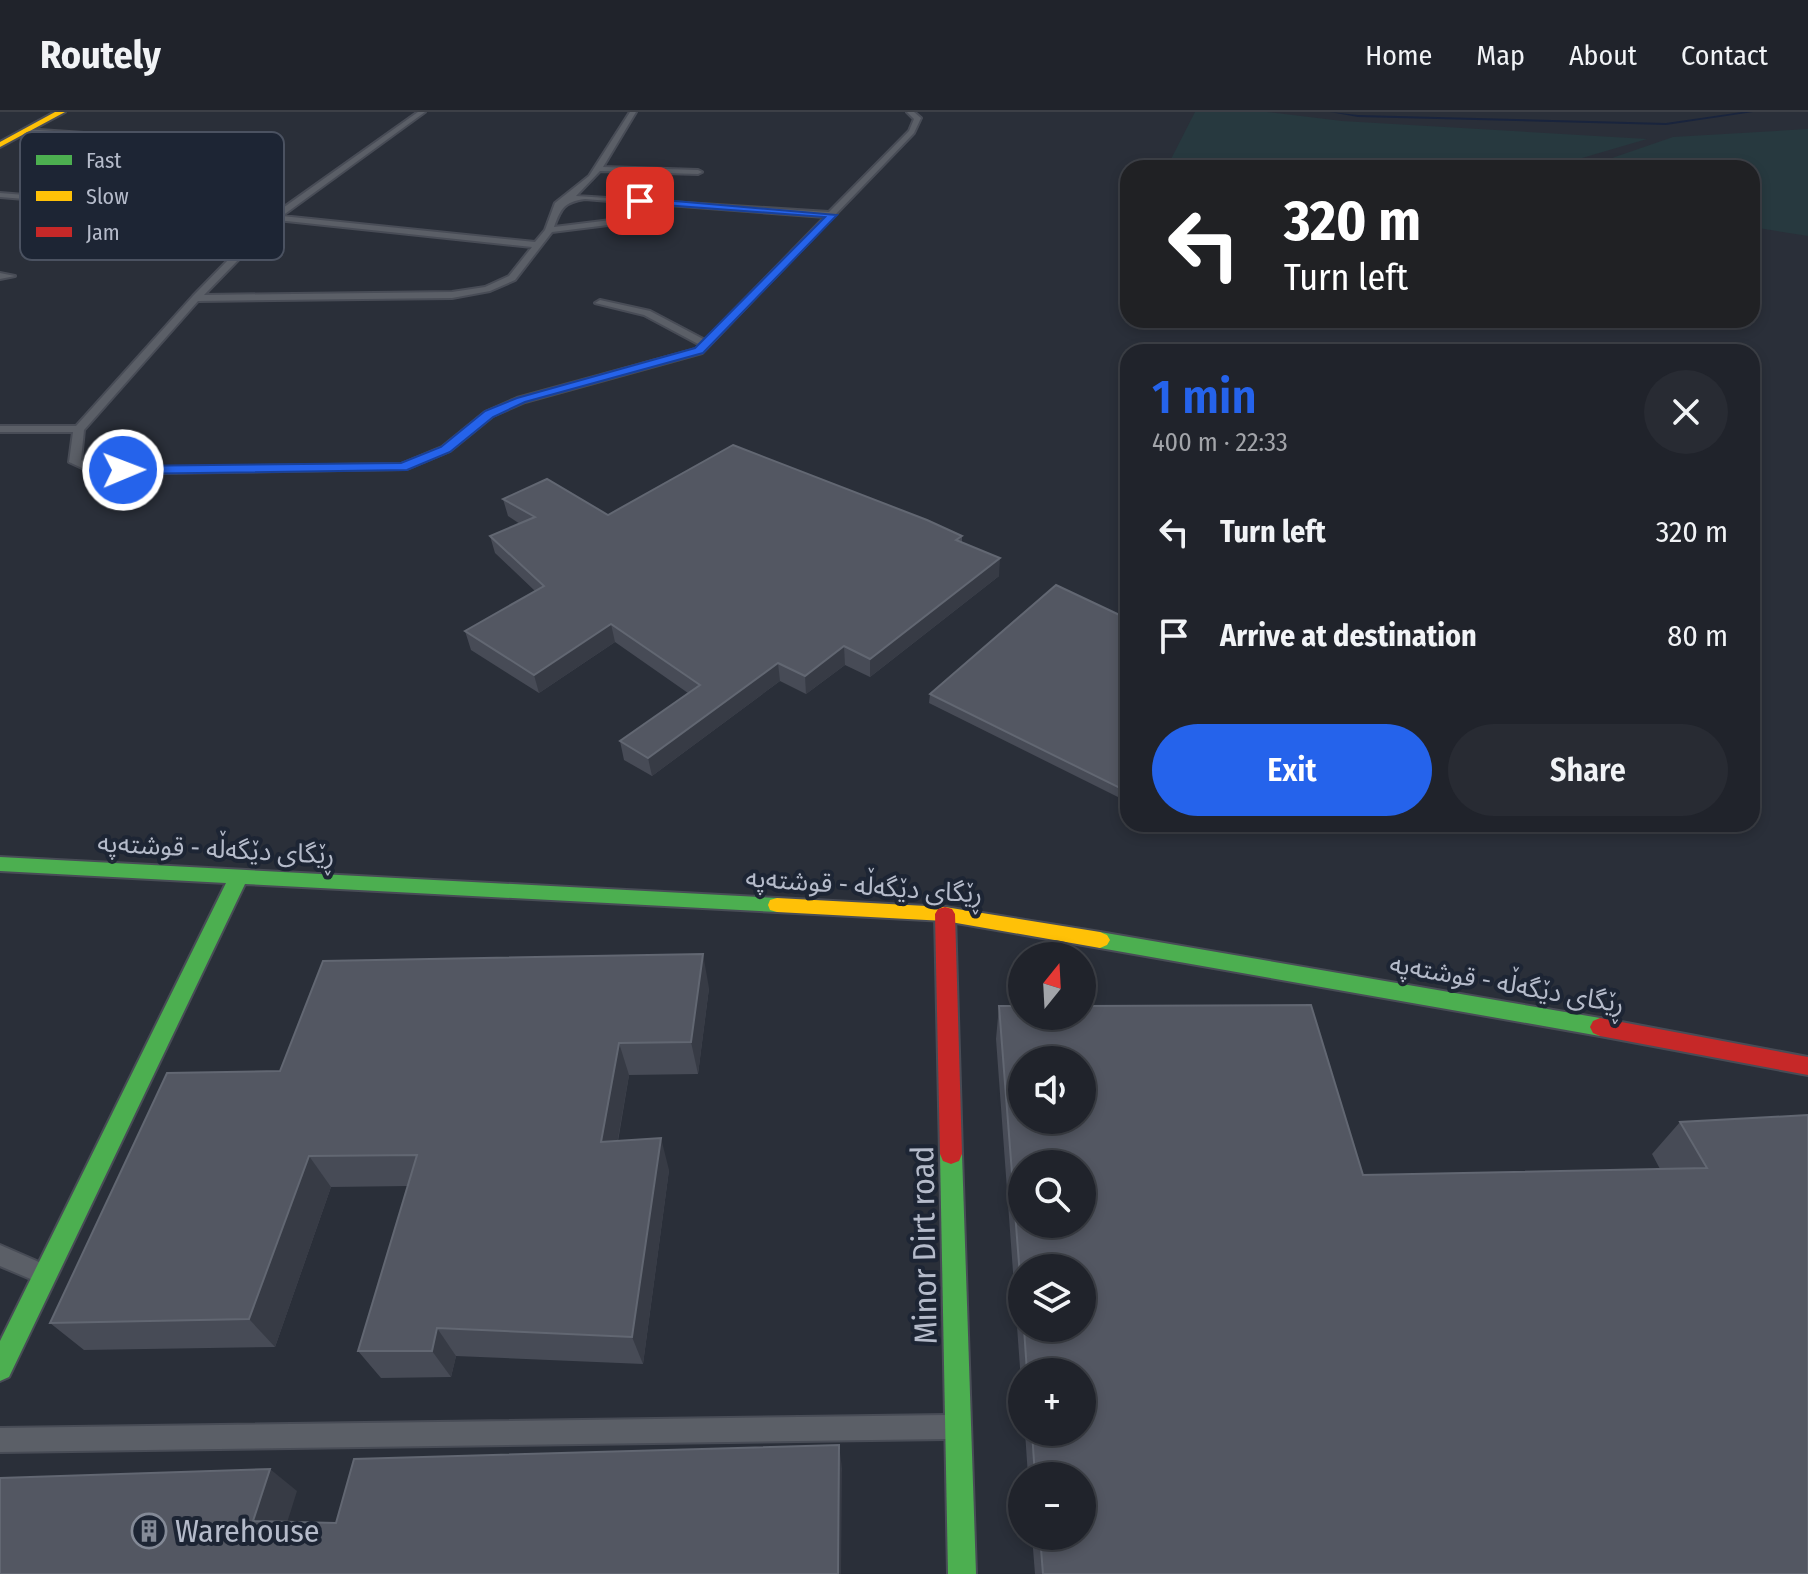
<!DOCTYPE html>
<meta charset="utf-8">
<style>
body{margin:0;font-family:"Fira Sans Condensed","Noto Sans Arabic",sans-serif;background:#282b33;color:#f1f3f6;height:100vh;display:flex;flex-direction:column;font-size:30px;white-space:nowrap}
*{box-sizing:border-box;margin:0}
p{font-size:26px;color:#a2a4a9}
.icon{flex:none;width:44px;height:44px;fill:none;stroke:currentColor;stroke-width:2;stroke-linecap:round;stroke-linejoin:round}
.map{position:relative;flex:1;overflow:hidden}
.panel{position:absolute;left:1120px;top:232px;width:640px;height:488px;display:flex;flex-direction:column;background:#20232b;border-radius:24px;box-shadow:0 4px 12px #0003,0 0 0 2px #3d4047}
.panel>*{flex:none}
.top-card{position:absolute;left:1120px;top:48px;width:640px;height:168px;border-radius:24px;box-shadow:0 4px 12px #0003,0 0 0 2px #3d4047;background:#202124;color:#fff;overflow:hidden}
.needle{width:52px;rotate:18deg}
.tools{position:absolute;left:1008px;top:830px;display:grid;gap:16px}
.tools a{display:grid;place-items:center;width:88px;height:88px;border-radius:50%;background:#20232b;box-shadow:0 4px 12px #0003,0 0 0 2px #3d4047;font-size:40px}
.pin{position:absolute;display:grid;place-items:center;width:68px;height:68px;color:#fff;margin:-34px;border-radius:16px;box-shadow:0 4px 12px #0006}
.me{position:absolute;width:88px;margin:-44px;rotate:89deg;stroke-linejoin:round;filter:drop-shadow(0 0 6px #0008)}
.turn{display:flex;align-items:center;gap:28px;height:168px;padding:0 32px;font-size:36px}
.turn .icon{width:104px;height:104px;stroke-width:2.5}
.turn b{display:block;font-size:56px;line-height:68px}
.round{display:grid;place-items:center;flex:none;width:84px;height:84px;border-radius:42px;background:#282b33}
.summary{display:flex;align-items:center;justify-content:space-between;height:136px;padding:0 32px}
h1{font-size:48px;font-weight:600;line-height:60px;color:#2563eb}
.button{display:flex;gap:16px;margin-top:auto;padding:16px 32px}
.button a{flex:1;height:92px;border-radius:48px;background:#2563eb;color:#fff;font-size:32px;font-weight:600;line-height:92px;text-align:center}
.button a+a{background:#282b33;color:#f1f3f6}
ul{padding:0;list-style:none}
li{display:flex;align-items:center;gap:24px;height:104px;padding:0 32px}
li div{flex:1}
li b{display:block;font-size:30px}
li em{font-style:normal}
header{display:flex;align-items:center;gap:48px;box-sizing:border-box;height:112px;padding:0 40px;background:#20232b;border-bottom:2px solid #3d4047}
header strong{font-size:38px}
nav{display:flex;gap:44px;margin-inline-start:auto;font-size:28px}
.map>svg:first-child{display:block}
.green{fill:#27393f}
.lines{fill:none;stroke-linecap:round;stroke-linejoin:round}
.stream{fill:#19243d;fill-rule:evenodd}
.lane-casing{stroke:#484c56;stroke-width:4}
.fast-casing{stroke:#484c56;stroke-width:4}
.slow-casing{stroke:#484c56;stroke-width:4}
.jam-casing{stroke:#484c56;stroke-width:4}
.lane{fill:#5b5f67;fill-rule:evenodd}
.fast{fill:#4caf50;fill-rule:evenodd}
.slow{fill:#ffc107;fill-rule:evenodd}
.jam{fill:#c62828;fill-rule:evenodd}
.wall{fill:#474b56;fill-rule:evenodd}
.shaded-wall{fill:#373b45}
.building{fill:#535762;stroke:#626772;stroke-width:2;fill-rule:evenodd}
.route{fill:#2563eb;stroke:#184099;stroke-width:2}
.labels{text-anchor:middle;dominant-baseline:central;stroke-width:8;stroke-linejoin:round;paint-order:stroke}
.street-label{font-size:26px;fill:#b5bbca;stroke:#1d2534}
.near-street-label{font-size:32px;fill:#b5bbca;stroke:#1d2534}
.near-poi-label{font-size:32px;fill:#b5bbca;stroke:#1d2534;text-anchor:start}
.key{fill:#1d2534;stroke:#4b5261;stroke-width:2}
.key-label{font-size:22px;fill:#b5bbca}
</style>
<header>
<strong>Routely</strong>
<nav><a>Home</a><a>Map</a><a>About</a><a>Contact</a></nav>
</header>
<div class="map">
<svg width="1808" height="1462" viewBox="0 0 1808 1462">
<rect width="100%" height="100%" fill="#2a2f39"/>
<!-- green -->
<g class="green">
<polygon points="1195,0 1267,0 1342,9 1647,27 1548,56 1257,56 1170,49"/>
<polygon points="1808,17 1808,124 1752,115 1752,56 1583,56 1673,25"/>
</g>
<g class="lines">
<!-- stream -->
<polygon class="stream" points="1330,0 1358,3 1666,11 1742,0 1753,0 1666,13 1358,5"/>
<!-- lane casing -->
<g class="lane-casing">
<g id="lane">
<path d="M418 0H425L282 104 535 130 545 118 555 91 589 64 630 0H636L603 55 698 58 702 60 698 62 600 59 576 84 829 100 909 19 914 7 907 0H914L921 6 914 21 702 241 525 290 493 304 450 339 407 357 95 362 69 350 73 320H0V314H76L193 184 268 107 0 85V81L273 103ZM585 87 633 91 611 108 554 115C561 96 564 90 585 87ZM642 91 825 105 705 228 650 199 600 188 595 191 644 203 700 233 696 237 517 286 485 300 442 335 401 352 97 356 81 348 84 318 198 189 452 186 490 179 515 168 552 120 616 112ZM277 108 532 135 509 164 485 175 452 180 204 183Z"/>
<polygon points="25,17 231,31 234,33 231,35 27,20"/>
<polygon points="0,161 15,164 0,167"/>
<polygon points="0,1133 48,1154 51,1161 48,1168 40,1171 0,1154"/>
<polygon points="946,1303 954,1307 958,1315 954,1323 946,1327 0,1340 0,1316"/>
</g>
</g>
<!-- fast casing -->
<g class="fast-casing">
<g id="fast">
<polygon points="0,745 777,786 784,788 786,793 784,798 777,800 245,772 9,1265 0,1269 0,1229 226,771 0,759"/>
<polygon points="1100,820 1600,906 1607,909 1610,915 1607,921 1600,924 1100,836 1093,833 1090,828 1093,823"/>
<polygon points="951,1032 959,1035 962,1042 976,1462 948,1462 940,1042 943,1035"/>
</g>
</g>
<!-- slow casing -->
<g class="slow-casing">
<g id="slow">
<polygon points="55,0 65,0 0,35 0,30"/>
<polygon points="777,786 945,795 1100,820 1107,823 1110,828 1107,833 1100,836 945,809 777,800 770,798 768,793 770,788"/>
</g>
</g>
<!-- jam casing -->
<g class="jam-casing">
<g id="jam">
<polygon points="945,795 952,797 955,802 962,1042 959,1049 951,1052 943,1049 940,1042 935,802 938,797"/>
<polygon points="1600,906 1808,945 1808,963 1600,924 1593,921 1590,915 1593,909"/>
</g>
</g>
<!-- lane -->
<use href="#lane" class="lane"/>
<!-- fast -->
<use href="#fast" class="fast"/>
<!-- slow -->
<use href="#slow" class="slow"/>
<!-- jam -->
<use href="#jam" class="jam"/>
</g>
<!-- wall -->
<g class="wall">
<polygon points="503,387 608,403 962,424 962,430 999,464 870,565 845,553 806,582 780,569 652,664 624,648 620,629 688,581 615,530 539,581 471,538 465,519 535,479 495,441 490,424 520,412 508,404"/>
<polygon points="1128,507 1128,690 929,591 930,582"/>
<polygon points="709,876 698,962 629,963 618,1029 669,1058 643,1252 456,1244 451,1265 381,1266 358,1239 408,1074 331,1075 275,1235 84,1238 50,1211 280,959"/>
<path d="M999 894 1363 1063 1660 1057 1652 1042 1680 1010 1808 1003V1462H1035L1032 1424H1082V1364H1028L1025 1320H1082V1260H1022V1283L996 927ZM1022 1156 1082 1216H1022Z"/>
</g>
<!-- shaded-wall -->
<g class="shaded-wall">
<polygon points="1000,446 999,464 870,565 870,547"/>
<polygon points="611,512 615,530 539,581 534,563"/>
<polygon points="844,534 845,553 806,582 805,564"/>
<polygon points="778,551 780,569 652,664 648,646"/>
<polygon points="703,842 709,876 698,962 691,930"/>
<polygon points="619,931 629,963 612,1061 601,1030"/>
<polygon points="661,1026 669,1058 643,1252 632,1225"/>
<polygon points="309,1044 331,1075 275,1235 249,1207"/>
<polygon points="437,1216 456,1244 451,1265 432,1239"/>
<polygon points="839,1333 842,1356 841,1462 838,1462"/>
<polygon points="270,1357 297,1379 281,1430 253,1409"/>
</g>
<!-- building -->
<g class="building">
<polygon points="733,333 927,408 962,424 956,428 1000,446 870,547 844,534 805,564 778,551 648,646 620,629 700,573 611,512 534,563 465,519 544,474 490,424 535,405 503,387 547,367 608,403"/>
<polygon points="1056,473 1128,507 1128,680 930,582"/>
<polygon points="703,842 691,930 619,931 601,1030 661,1026 632,1225 437,1216 432,1239 358,1239 417,1043 309,1044 249,1207 50,1211 167,961 280,959 323,849"/>
<path d="M1311 893 1363 1063 1707 1056 1680 1010 1808 1003V1462H1043L1040 1424H1082V1364H1035L1032 1320H1082V1260H1027L1024 1216H1082V1156H1022V1190L999 894H1022V904H1082V894ZM1022 948H1082V1008H1022ZM1022 1052H1082V1112H1022Z"/>
<polygon points="839,1333 838,1462 0,1462 0,1366 270,1357 253,1409 336,1411 354,1347"/>
</g>
<!-- route -->
<polygon class="route" points="640,86 837,103 703,241 525,290 493,305 450,340 407,358 123,362 117,358 123,354 401,351 441,335 485,299 517,286 695,236 825,105 637,91"/>
<!-- icons -->
<defs>
<g id="building-ring" transform="scale(1.8)"><circle r="9.5" fill="#1d2534" stroke="#848a97" stroke-width="1.5"/><path d="M-4-6H4V6H1V3H-1V6H-4ZM-2.5-4.3h1.7v1.8h-1.7ZM.8-4.3h1.7v1.8H.8ZM-2.5-1h1.7V.8h-1.7ZM.8-1h1.7V.8H.8Z" fill="#848a97"/></g>
</defs>
<g fill-rule="evenodd">
<use href="#building-ring" x="149" y="1419"/>
</g>
<g class="labels">
<!-- street labels -->
<g class="street-label">
<text transform="translate(216 737) rotate(3)">ڕێگای دێگەڵە - قوشتەپە</text>
<text transform="translate(864 774) rotate(4)">ڕێگای دێگەڵە - قوشتەپە</text>
<text transform="translate(1507 872) rotate(10)">ڕێگای دێگەڵە - قوشتەپە</text>
</g>
<!-- near-street labels -->
<g class="near-street-label">
<text transform="translate(924 1133) rotate(-91)">Minor Dirt road</text>
</g>
<!-- near-poi labels -->
<g class="near-poi-label">
<text x="175" y="1419">Warehouse</text>
</g>
</g>
<!-- legend -->
<rect x="20" y="20" width="264" height="128" rx="12" class="key"/>
<rect x="36" y="43" width="36" height="10" fill="#4caf50"/>
<rect x="36" y="79" width="36" height="10" fill="#ffc107"/>
<rect x="36" y="115" width="36" height="10" fill="#c62828"/>
<g class="key-label">
<text x="86" y="56">Fast</text>
<text x="86" y="92">Slow</text>
<text x="86" y="128">Jam</text>
</g>
</svg>
<div class="tools">
<a><svg class="needle" viewBox="-14 -14 28 28"><path d="M0-13l5 13h-10z" fill="#e53935"/><path d="M0 13l5-13h-10z" fill="#a2a4a9"/></svg></a>
<a><svg class="icon" aria-label="sound" viewBox="0 0 24 24"><path d="M4 9h4l5-4v14l-5-4H4zM17 9q2 3 0 6"/></svg></a>
<a><svg class="icon" aria-label="search" viewBox="0 0 24 24"><circle cx="10" cy="10" r="6"/><path d="M15 15l6 6"/></svg></a>
<a><svg class="icon" aria-label="layers" viewBox="0 0 24 24"><path d="M12 4l9 5-9 5-9-5zM3 14l9 5 9-5"/></svg></a>
<a>+</a>
<a>−</a>
</div>
<div class="pin" style="left:640px;top:89px;background:#d93025"><svg class="icon" aria-label="arrive" viewBox="0 0 24 24"><path d="M6 21V4h12l-3 4 3 4H6"/></svg></div>
<svg class="me" style="left:123px;top:358px" viewBox="-20 -20 40 40"><circle r="17" fill="#2563eb" stroke="#fff" stroke-width="3"/><path d="M0-11L8 9 0 5-8 9z" fill="#fff"/></svg>
<div class="top-card">
<div class="turn"><svg class="icon" aria-label="left" viewBox="0 0 24 24"><path d="M17 20v-9H6M10 6l-5 5 5 5"/></svg><div><b>320 m</b>Turn left</div></div>
</div>
<section class="panel">
<div class="summary"><div><h1>1 min</h1><p>400 m · 22:33</p></div><a class="round"><svg class="icon" aria-label="close" viewBox="0 0 24 24"><path d="M6 6l12 12M18 6L6 18"/></svg></a></div>
<ul>
<li><svg class="icon" aria-label="left" viewBox="0 0 24 24"><path d="M17 20v-9H6M10 6l-5 5 5 5"/></svg><div><b>Turn left</b></div><em>320 m</em></li>
<li><svg class="icon" aria-label="arrive" viewBox="0 0 24 24"><path d="M6 21V4h12l-3 4 3 4H6"/></svg><div><b>Arrive at destination</b></div><em>80 m</em></li>
</ul>
<div class="button"><a>Exit</a><a>Share</a></div>
</section>
</div>
